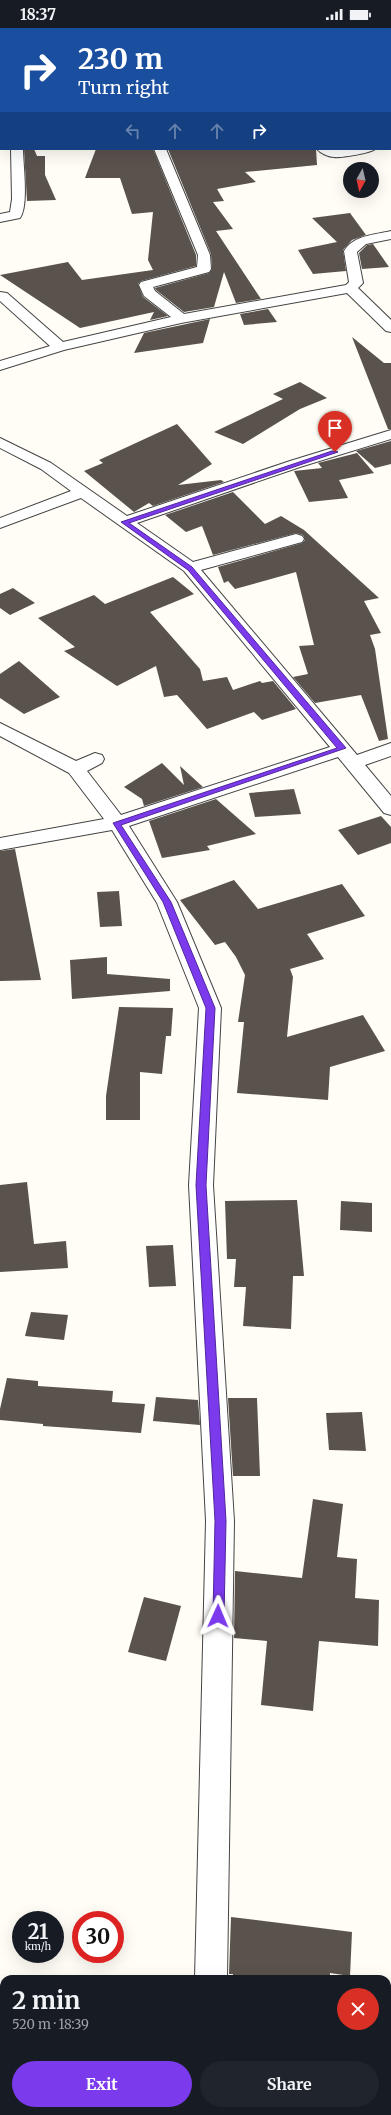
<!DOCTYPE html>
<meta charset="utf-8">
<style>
body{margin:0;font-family:Merriweather,serif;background:#20242c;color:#f1f3f6;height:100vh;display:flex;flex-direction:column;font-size:15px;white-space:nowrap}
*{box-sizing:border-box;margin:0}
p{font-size:13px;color:#9ea1a6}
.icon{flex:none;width:22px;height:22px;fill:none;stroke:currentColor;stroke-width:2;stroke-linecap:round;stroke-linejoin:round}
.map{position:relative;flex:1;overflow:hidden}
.drawer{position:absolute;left:0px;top:1947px;width:391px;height:140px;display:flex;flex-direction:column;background:#171b24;border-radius:12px 12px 0 0;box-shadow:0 4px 16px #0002}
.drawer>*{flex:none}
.hud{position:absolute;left:0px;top:0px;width:391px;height:122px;box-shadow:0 4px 16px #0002;background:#1a4fa0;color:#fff;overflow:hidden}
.needle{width:26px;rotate:188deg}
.fabs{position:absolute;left:343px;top:134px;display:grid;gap:8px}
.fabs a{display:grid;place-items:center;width:36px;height:36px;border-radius:50%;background:#171b24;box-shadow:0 4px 16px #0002;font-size:20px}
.speed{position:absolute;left:12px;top:1883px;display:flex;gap:8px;font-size:20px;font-weight:700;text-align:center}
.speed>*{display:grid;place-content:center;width:52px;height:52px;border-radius:50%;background:#171b24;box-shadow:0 4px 16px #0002;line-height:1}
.speed small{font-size:10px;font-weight:400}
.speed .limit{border:6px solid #d22;background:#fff;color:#111}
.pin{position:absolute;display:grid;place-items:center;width:34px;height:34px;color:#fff;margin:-41px -17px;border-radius:50% 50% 50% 0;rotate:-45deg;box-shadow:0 0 4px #0007}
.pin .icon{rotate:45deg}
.me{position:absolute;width:44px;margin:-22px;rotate:1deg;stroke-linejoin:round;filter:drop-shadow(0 0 3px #0008)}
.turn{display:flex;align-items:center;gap:14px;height:84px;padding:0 12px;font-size:18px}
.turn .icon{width:52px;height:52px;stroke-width:2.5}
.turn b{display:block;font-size:28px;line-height:34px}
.lanes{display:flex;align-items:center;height:38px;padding:0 12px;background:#0003;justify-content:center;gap:20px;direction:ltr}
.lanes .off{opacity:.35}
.round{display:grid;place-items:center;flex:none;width:42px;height:42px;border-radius:21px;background:#20242c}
.summary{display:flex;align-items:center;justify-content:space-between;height:68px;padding:0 12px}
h1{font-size:24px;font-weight:700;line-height:30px}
.button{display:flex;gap:8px;margin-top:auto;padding:8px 12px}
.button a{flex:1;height:46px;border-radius:24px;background:#7c3aed;color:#fff;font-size:16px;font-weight:700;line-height:46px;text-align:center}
.button a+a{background:#20242c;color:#f1f3f6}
.status{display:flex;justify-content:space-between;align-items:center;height:28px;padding:0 20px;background:#171b24;direction:ltr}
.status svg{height:11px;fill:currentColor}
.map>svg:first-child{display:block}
.building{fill:#5a524d}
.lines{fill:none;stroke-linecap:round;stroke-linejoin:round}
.street-casing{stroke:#444;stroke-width:2}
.street{fill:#fff;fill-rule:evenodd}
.route{fill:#7c3aed;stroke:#51269a}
</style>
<div class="status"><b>18:37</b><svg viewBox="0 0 49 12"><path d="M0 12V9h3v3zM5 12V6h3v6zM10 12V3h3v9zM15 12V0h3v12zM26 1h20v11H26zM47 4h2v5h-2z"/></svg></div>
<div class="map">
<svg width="391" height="2087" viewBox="0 0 391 2087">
<rect width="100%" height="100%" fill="#fffdf5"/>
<!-- building -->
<g class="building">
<polygon points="24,121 34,121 37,128 45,128 45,147 56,172 27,173"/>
<polygon points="96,121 153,121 196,227 196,238 141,253 138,256 143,269 168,288 150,292 154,284 80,300 0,247 68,234 82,252 153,242 148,232 153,184 132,186 120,150 85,150"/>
<polygon points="168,121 316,121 317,137 245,144 256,154 217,161 224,173 213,174 233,201 216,203 261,271 236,275 224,244 214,279 184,284 156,262 155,260 209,245 212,241 211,226"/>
<polygon points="350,185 366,207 352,212 343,222 346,243 313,246 298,222 337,214 312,190"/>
<polygon points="373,216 389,239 362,241 359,225 367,217"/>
<polygon points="268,281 277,294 244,297 240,286"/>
<polygon points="210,291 203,315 134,325 144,305"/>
<polygon points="352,309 384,335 391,335 391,401 388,401"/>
<polygon points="300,354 327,370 300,381 243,416 214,404 283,371 273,366"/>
<polygon points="177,396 212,436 178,457 221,452 224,454 153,478 149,475 134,484 84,443 103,435 99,432"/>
<polygon points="391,413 391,436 375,440 356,423"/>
<polygon points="357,425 374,445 339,452 348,470 309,474 294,443 322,440 318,435"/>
<polygon points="233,464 265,496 281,488 304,502 379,570 364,573 381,605 370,607 375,621 388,711 379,713 361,667 315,675 293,649 308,646 299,618 314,617 296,544 235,561 228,553 224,555 218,539 302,515 305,512 303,507 296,505 213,527 202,498 186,504 165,487"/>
<polygon points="173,549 194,566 150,584 200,641 203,653 227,649 233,662 260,653 262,655 273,653 296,681 262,692 254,684 207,701 177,667 164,669 156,638 117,658 64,623 75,619 38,590 94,567 105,576"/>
<polygon points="13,560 35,575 10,587 0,580 0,566"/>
<polygon points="19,633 60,669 24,686 0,670 0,646"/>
<polygon points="162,735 184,757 180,738 203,759 144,778 142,771 124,759"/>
<polygon points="294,761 301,786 255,789 249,765"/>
<polygon points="216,771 256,806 207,818 210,822 162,830 149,793"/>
<polygon points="381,788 391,799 391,815 358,827 338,802"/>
<polygon points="15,821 34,917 41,952 0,953 0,823"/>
<polygon points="234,852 258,881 342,856 365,888 307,906 324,931 290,941 293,949 287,1009 363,987 385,1023 330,1039 328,1072 237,1065 244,994 238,994 245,947 236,929 225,914 215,917 180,872"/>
<polygon points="119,863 122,898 100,899 97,864"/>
<polygon points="107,929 107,946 170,951 170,963 72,971 70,932"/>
<polygon points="119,979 173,980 171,1008 166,1008 162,1046 140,1044 140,1092 106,1092 106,1068"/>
<polygon points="27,1154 34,1216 66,1213 68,1240 0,1244 0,1157"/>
<polygon points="297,1172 304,1248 293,1248 291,1301 243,1298 246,1259 234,1259 236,1231 227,1231 225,1173"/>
<polygon points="341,1173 372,1175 372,1204 340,1202"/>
<polygon points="173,1217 176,1258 149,1259 146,1218"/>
<polygon points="31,1284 68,1287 64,1312 25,1308"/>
<polygon points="7,1350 38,1353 38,1358 113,1363 112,1374 145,1376 141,1405 43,1398 43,1396 0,1392 0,1381"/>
<polygon points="156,1369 198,1372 200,1397 153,1393"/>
<polygon points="228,1370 257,1370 260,1448 233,1448"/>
<polygon points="362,1384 366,1423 329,1422 326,1385"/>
<polygon points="313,1471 343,1476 337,1529 357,1531 355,1570 379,1572 378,1618 319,1613 313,1683 261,1677 267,1613 234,1610 235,1543 302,1550"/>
<polygon points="144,1569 181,1578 166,1633 128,1624"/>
<polygon points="231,1889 352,1904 350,1948 330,1945 330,1951 232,1951 233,1946 229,1946"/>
</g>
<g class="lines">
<!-- street casing -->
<g class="street-casing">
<g id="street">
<polygon points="64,0 75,0 76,1 65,1"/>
<rect x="0" y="60" width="1" height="6"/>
<rect x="390" y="104" width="1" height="7"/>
<path d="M11 121H23C23 136 29 178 20 190L0 194V186L10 184 12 171Z"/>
<path d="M154 121H166L210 227 211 241 209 244 153 259 155 263 184 286 346 257 349 254 344 223C354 207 374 207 391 203V211L366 216 357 224 363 255 358 260 391 292V304L386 303 347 265 181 295 64 322 0 342V333L50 318 0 273V264L7 265 63 314 171 289 144 268 139 257 141 254 197 239 198 227Z"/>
<path d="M317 121H375C371 125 341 130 334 129 329 129 320 125 317 121Z"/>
<polygon points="391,402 391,411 300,439 137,495 193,534 296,506 302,508 304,511 302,514 201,542 357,727 391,715 391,728 365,737 391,768 391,787 384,785 338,729 129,798 177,874 221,980 213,1157 234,1493 227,1951 195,1951 206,1493 189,1157 199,980 157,875 112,802 0,822 0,810 104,791 69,745 0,708 0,695 76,733 95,725 102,727 104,731 102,735 87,743 121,787 330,719 184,543 81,470 0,500 0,490 71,463 41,441 0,420 0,410 51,435 127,488 290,433"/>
<rect x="192" y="2083" width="34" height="4"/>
</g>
</g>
<!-- street -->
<use href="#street" class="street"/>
</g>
<!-- route -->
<polygon class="route" points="332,423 338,424 129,495 192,539 346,720 121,797 171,874 215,980 206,1157 226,1493 224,1588 223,1591 218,1593 214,1591 213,1588 215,1493 196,1157 206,980 163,874 113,795 337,720 188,542 121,494"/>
</svg>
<div class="fabs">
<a><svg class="needle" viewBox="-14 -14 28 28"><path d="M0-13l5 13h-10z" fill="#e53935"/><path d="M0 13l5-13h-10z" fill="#9ea1a6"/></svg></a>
</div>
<div class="speed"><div>21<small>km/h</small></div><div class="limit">30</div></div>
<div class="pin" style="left:335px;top:424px;background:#d93025"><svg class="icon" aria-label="arrive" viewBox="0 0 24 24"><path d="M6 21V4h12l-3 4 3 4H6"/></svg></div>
<svg class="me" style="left:218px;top:1588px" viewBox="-20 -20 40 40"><path d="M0-17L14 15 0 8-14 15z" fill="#7c3aed" stroke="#fff" stroke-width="4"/></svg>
<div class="hud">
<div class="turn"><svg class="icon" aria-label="right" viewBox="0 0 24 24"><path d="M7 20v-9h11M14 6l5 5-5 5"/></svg><div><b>230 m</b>Turn right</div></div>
<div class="lanes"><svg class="icon off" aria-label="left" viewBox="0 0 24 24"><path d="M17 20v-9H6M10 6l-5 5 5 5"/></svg><svg class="icon off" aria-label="ahead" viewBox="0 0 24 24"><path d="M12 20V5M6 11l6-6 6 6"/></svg><svg class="icon off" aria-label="ahead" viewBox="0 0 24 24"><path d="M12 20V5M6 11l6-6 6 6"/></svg><svg class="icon" aria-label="right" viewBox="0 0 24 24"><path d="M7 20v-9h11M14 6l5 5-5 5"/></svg></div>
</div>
<section class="drawer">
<div class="summary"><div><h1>2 min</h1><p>520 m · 18:39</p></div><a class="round" style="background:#d93025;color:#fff"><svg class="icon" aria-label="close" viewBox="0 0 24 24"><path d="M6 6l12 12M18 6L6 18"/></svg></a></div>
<div class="button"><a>Exit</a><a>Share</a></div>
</section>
</div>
